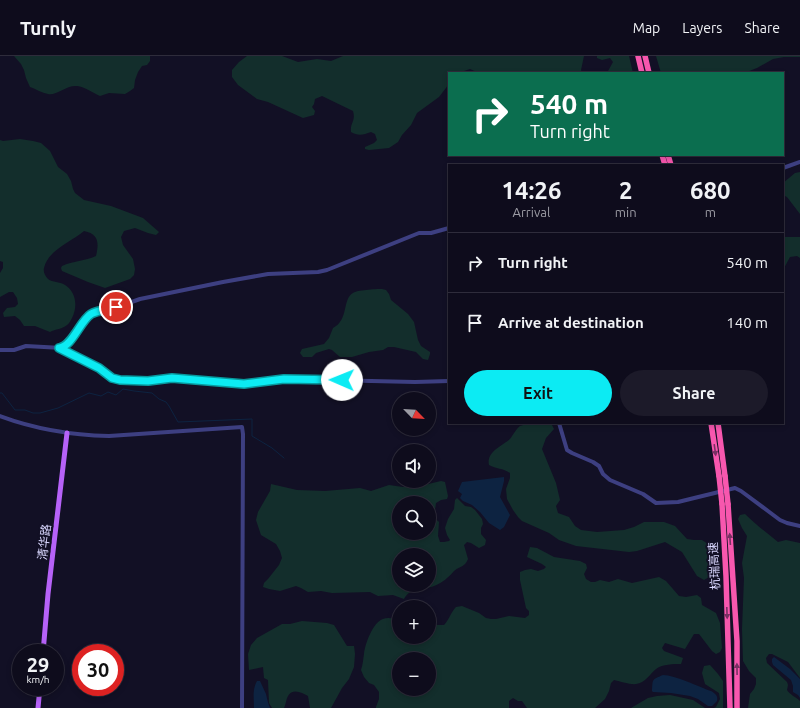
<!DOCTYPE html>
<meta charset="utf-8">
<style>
body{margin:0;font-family:Ubuntu,"Noto Sans SC",sans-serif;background:#1c1a29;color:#f1f3f6;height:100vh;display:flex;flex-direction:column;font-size:15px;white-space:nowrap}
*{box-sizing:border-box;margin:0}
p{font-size:13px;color:#9b9ba3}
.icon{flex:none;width:22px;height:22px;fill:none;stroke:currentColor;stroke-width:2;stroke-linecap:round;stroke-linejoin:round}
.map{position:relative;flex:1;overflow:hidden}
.panel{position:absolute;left:448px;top:108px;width:336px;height:260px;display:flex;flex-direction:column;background:#0e0c1c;border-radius:0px;box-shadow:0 2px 6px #0003,0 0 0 1px #2e2c3b}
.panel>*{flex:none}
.guide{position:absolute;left:448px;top:16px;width:336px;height:84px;border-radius:0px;box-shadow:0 2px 6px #0003,0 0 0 1px #2e2c3b;background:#0b6e4f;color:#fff;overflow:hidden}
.needle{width:26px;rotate:115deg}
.buttons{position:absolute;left:392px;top:336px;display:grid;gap:8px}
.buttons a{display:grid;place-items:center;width:44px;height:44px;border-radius:50%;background:#0e0c1c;box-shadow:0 2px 6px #0003,0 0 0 1px #2e2c3b;font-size:20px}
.speed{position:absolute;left:12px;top:588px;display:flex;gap:8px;font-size:20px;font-weight:700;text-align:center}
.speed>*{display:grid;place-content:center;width:52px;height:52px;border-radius:50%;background:#0e0c1c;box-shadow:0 2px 6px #0003,0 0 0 1px #2e2c3b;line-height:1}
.speed small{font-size:10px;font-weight:400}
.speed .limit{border:6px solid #d22;background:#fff;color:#111}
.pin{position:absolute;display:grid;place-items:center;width:34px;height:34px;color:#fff;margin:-17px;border:2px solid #fff;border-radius:50%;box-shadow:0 1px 4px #0007}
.me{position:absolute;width:44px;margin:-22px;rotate:271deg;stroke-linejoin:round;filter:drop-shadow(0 0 3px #0008)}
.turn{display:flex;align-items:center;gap:14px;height:84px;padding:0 16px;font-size:18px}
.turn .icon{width:52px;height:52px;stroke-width:2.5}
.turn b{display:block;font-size:28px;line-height:34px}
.eta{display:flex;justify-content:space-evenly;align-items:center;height:68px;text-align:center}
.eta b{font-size:24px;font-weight:600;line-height:28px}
.action{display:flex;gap:8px;margin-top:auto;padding:8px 16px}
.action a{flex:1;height:46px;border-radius:24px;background:#0cebf3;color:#111;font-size:16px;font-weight:600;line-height:46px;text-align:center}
.action a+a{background:#1c1a29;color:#f1f3f6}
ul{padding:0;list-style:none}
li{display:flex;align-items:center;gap:12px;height:60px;padding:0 16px;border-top:1px solid #2e2c3b}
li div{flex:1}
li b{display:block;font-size:15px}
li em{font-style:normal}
header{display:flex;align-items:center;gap:24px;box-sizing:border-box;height:56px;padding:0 20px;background:#0e0c1c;border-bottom:1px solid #2e2c3b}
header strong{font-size:19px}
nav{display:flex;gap:22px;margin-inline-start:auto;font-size:14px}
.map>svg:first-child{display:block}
.green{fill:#132e2c;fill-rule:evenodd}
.water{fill:#0d2341}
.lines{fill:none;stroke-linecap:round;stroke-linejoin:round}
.stream{stroke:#0d2341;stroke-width:1}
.minor{stroke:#3d3f81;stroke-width:4}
.major{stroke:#b662f8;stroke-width:5}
.highway{stroke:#f757ae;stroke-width:5.5}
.highway-bridge{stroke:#f757ae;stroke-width:5.5}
.oneway{fill:#793063}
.route-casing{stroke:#08999e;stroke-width:10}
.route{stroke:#0cebf3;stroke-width:7}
.labels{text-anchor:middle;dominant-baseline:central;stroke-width:4;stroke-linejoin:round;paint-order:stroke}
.street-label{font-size:12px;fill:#d8d6fd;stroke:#121025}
</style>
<header>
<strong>Turnly</strong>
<nav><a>Map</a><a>Layers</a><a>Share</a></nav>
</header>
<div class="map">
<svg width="800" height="652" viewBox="0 0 800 652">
<rect width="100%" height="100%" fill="#121025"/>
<!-- green -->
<g class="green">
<path d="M14 0H150V5L147 9 142 10 138 16 135 24 134 32 130 35 125 38 109 37 100 40C93 37 85 31 77 30 66 29 56 40 48 38 42 37 36 33 30 31L26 22 24 14 21 8Z"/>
<path d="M247 0H282L298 6 317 3 331 5 343 0H584L581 14 582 17H479L470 13 458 17H449V28L439 41 417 57 411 69 402 79 398 86 389 92 369 94 365 93V91L374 87 377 84 375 78 371 76C363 79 358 80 351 76 350 66 356 65 353 55L322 40 315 43 314 48 312 51 315 55 314 59 303 62 268 46 257 43 238 29 232 21V14L239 6Z"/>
<polygon points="597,0 629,0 633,17 607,17 613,6 610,2 602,4 597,2"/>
<polygon points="656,0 800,0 800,1 784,1 773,3 757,12 744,17 661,17"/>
<path d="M20 83 33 85 41 87 50 95 58 111 67 118 71 125 73 133 75 137 84 144 111 150 143 162 159 176 156 179 148 177 135 172 124 175 121 181 123 189 133 203 135 213 134 219 130 223 105 232 88 226 62 215 61 212 62 210C73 205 85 205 96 200 99 187 99 178 84 175 71 186 48 194 44 212 43 216 45 220 48 223 53 227 59 225 65 229 76 236 78 250 72 262 71 264 69 268 67 269 63 273 55 273 50 276L35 270H24L20 264 15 260 4 261 3 257 7 252 15 251 18 248 17 242 13 236H9L0 241V217L3 212V206L0 205V84L3 85Z"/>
<polygon points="800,116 800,158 787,141 783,139 783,127 795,117"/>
<polygon points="783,181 800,181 800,202 797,200 790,201 783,214"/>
<path d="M382 233 386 234 389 238 391 244 408 258 414 266 418 284 421 290 430 296V298L428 304 423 303 416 296 394 291H388L383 294 369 296 352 301H340L332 294 329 293 316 297 312 301H303L300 297 302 293 324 288 329 282 333 272C349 264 342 243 353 237 357 234 375 233 382 233Z"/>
<path d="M530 367H551L554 373 546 382 542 393 556 427 560 444 556 450 558 457 569 461 575 470 581 474 597 476 624 474 634 471 644 466H664L675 470 687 483 694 484H702L708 488 711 492V497L708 502 709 513V521L704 524 697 520 682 496 665 486 637 495 629 496 576 490 559 484 549 477 522 465 518 461 513 454 507 443 506 433 510 422V417C503 412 496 413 489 409 486 396 502 390 510 383 513 379 516 373 520 370 523 369 527 368 530 367Z"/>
<path d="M441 425 445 426 448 440 447 443 441 444 436 447 435 454 432 456 431 459 439 466 438 480 440 486H444L449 485 450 484 447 479 445 472 448 463 454 453 455 444 457 442 465 450 471 451 475 454 482 463 483 468 481 472V478L486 484 485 489 479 492 471 487 467 486 464 489 468 503C467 505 466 507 465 508 462 511 457 512 454 515 449 521 442 527 434 530 423 534 410 531 404 543L393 539 378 540 370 536 332 537 321 535 308 536 301 532 296 530 280 535 269 533 263 531 264 527 268 523 279 509 282 502 280 495 276 488 261 479 256 464 258 456 270 435 271 428 297 434 325 435 360 432 371 435 389 429 403 431 424 429ZM399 447H429V477H399ZM399 499H429V529H399Z"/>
<path d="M745 458C755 468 767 477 778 486L786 484 800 487V622L788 606 772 598H769L766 602 767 607 787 626 788 629 787 634C790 639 796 641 800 645V652H748L750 638 754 633 756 628V622L749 615 743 605 742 573 744 522 742 507 747 480 742 472 738 463 740 459Z"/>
<path d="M530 491 537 492 554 501 580 505 586 508 587 512 584 518 586 523 591 526H595L600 524 609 526 618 523 632 527 659 521 666 525 679 540 686 541 697 539 701 542 702 549 716 557 720 567 722 592 720 596 716 598 712 595 699 578H694L685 593 665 587 662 592 664 595 683 602 681 608C673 608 663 608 656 613 650 618 645 627 636 628 631 629 619 625 614 624L611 627 609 635 605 643 595 652H527L522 645H518L513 642 509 645V652H376V651L379 643V636L374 629 369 627 364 621 361 614C363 608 363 604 364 598 365 588 373 566 383 563 388 561 394 563 399 563V581H429V571L434 569H444C449 564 451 556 456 551L462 550 479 557 486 562 491 563H496L509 560 525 562 529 559V555L526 552 520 524V516L525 514 531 513 538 515 544 513 546 511 542 508 527 501ZM399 603H429V633H399Z"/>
<path d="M302 565 327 567 334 569 347 590H354L355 598 354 611 349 623 342 632 331 652H310L308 640C302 636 292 632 288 640 286 643 286 648 284 652H272L269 647 268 624 264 622 263 611 249 614 248 598 251 589 257 582 282 568H290Z"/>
<polygon points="710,609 718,618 723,625 723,652 714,652 716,651 720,643 719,637 705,628 702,617 704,610"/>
<polygon points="670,639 693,644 705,652 631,652 648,642 657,640"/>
</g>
<!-- water -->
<g class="water">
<polygon points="504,421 504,425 500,441 510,459 504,471 500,474 489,467 480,456 472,449 463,445 460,442 462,438 458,435 462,426"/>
<polygon points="774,601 790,613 800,623 800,642 798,639 793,636 793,630 791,624 773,609 772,606 772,603"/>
<path d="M663 619C675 619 699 631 711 635 716 638 718 640 717 645L712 650H708L698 643 690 640 671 637 653 636 652 635C653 623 651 624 663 619Z"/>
<path d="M257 625H260C262 629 264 634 266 638 267 643 268 647 270 652H254C254 642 252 634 257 625Z"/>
</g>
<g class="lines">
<!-- stream -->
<polyline class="stream" points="0,337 2,337 15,354 25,354 33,357 40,357 58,352 89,337 101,340 108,336 116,339 123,333 134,335 152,337 159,343 166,346 169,350 178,366 252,363 252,380 272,392 284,402"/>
<!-- minor -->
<g class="minor">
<polyline points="783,112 800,106"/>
<polyline points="59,292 99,312 112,322 120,324 148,325 172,323 244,328 284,323 415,326 449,325"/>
<polyline points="0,294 14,294 26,290 62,292 71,283 86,263 92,258 112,253 140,243 223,226 268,218 318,216 327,214 419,177 431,177 449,172"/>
<path d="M0 360C35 373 71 379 109 380L242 371 243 378 242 652"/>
<polyline points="559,367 567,394 572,397 593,406 599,410 603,418 610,424 643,438 656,447 678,446 735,432 741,435 780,464 787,467 800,470"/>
</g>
<!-- major -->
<g class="major">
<polyline points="43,597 48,538 67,377"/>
<polyline points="38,652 40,631"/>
</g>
<!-- highway -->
<g class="highway">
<polyline points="638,0 642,17"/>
<polyline points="645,0 649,17"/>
<polyline points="662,99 665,109"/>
<polyline points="668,99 671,109"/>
<polyline points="711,367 719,420"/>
<polyline points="718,367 725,420"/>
<polyline points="722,448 726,520 730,652"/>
<polyline points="728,448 737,585 737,652"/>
</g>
<!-- highway-bridge -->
<g class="highway-bridge">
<polyline points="719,420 722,448"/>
<polyline points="725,420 728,448"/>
</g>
</g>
<!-- one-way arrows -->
<defs><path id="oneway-solid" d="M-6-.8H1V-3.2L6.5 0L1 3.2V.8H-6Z"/></defs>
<g class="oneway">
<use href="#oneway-solid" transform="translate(715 394) rotate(82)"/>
<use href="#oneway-solid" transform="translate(730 483) rotate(-94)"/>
<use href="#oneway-solid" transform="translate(727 557) rotate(88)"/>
<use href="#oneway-solid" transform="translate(737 613) rotate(-91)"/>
</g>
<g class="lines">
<!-- route casing -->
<g class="route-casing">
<path id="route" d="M116 251C108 254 98 254 91 258 80 265 72 291 59 292L99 312 112 322 120 324 148 325 172 322 244 328 284 323 342 324"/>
</g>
<!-- route -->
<use href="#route" class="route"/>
</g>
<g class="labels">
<!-- street labels -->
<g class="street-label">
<text transform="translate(44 486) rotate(-83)">清华路</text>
<text transform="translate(714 510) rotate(-93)">杭瑞高速</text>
</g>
</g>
</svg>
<div class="buttons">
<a><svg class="needle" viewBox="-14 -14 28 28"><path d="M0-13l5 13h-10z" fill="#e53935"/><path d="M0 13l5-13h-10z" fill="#9b9ba3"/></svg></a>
<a><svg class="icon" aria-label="sound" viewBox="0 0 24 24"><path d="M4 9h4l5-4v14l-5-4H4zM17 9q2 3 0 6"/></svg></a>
<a><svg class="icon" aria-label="search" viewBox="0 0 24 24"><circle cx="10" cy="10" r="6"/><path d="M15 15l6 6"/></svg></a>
<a><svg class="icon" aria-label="layers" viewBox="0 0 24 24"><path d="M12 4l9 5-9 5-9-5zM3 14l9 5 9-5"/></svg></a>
<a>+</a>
<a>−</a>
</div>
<div class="speed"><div>29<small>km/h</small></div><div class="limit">30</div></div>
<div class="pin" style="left:116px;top:251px;background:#d93025"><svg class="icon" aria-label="arrive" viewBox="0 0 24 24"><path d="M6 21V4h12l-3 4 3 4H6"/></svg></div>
<svg class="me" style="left:342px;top:324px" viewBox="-20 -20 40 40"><circle r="19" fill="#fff"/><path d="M0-13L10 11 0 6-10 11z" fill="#0cebf3"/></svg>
<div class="guide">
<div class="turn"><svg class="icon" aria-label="right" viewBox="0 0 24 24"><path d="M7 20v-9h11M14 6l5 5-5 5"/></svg><div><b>540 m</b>Turn right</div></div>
</div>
<section class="panel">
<div class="eta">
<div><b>14:26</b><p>Arrival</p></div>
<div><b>2</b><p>min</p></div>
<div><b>680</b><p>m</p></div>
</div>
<ul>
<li><svg class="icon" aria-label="right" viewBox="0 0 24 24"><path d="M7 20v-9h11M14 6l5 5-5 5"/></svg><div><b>Turn right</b></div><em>540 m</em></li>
<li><svg class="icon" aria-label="arrive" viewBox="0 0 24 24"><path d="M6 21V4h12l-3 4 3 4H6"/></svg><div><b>Arrive at destination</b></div><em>140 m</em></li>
</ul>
<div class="action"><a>Exit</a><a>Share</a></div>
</section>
</div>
